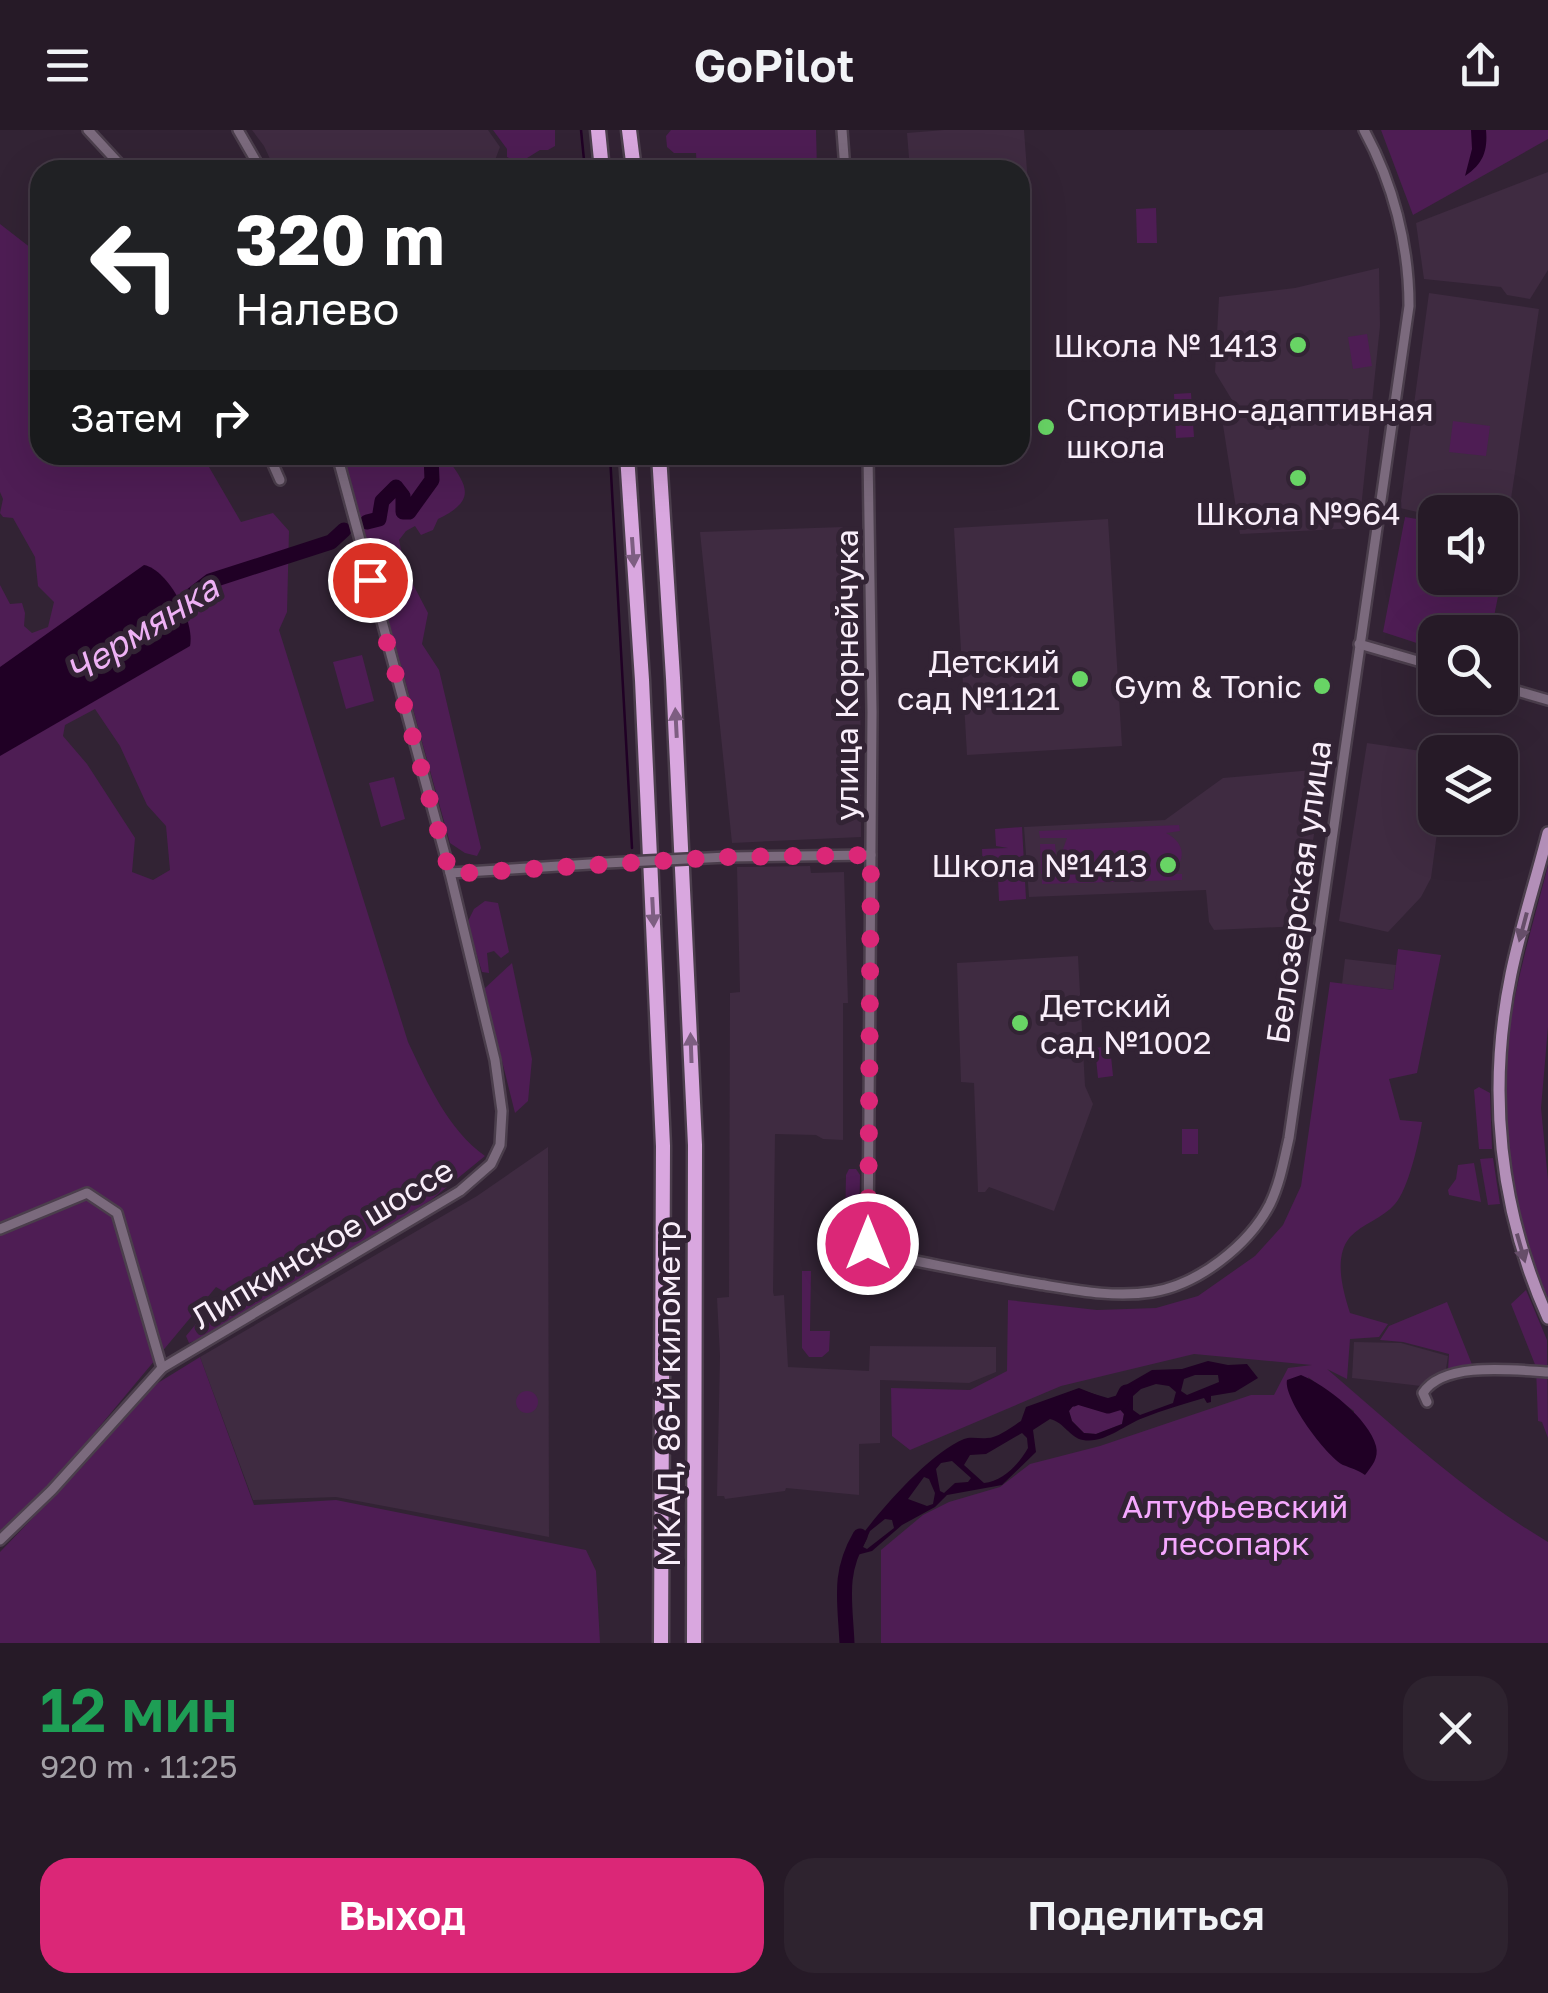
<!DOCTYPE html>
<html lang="ru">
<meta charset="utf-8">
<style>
body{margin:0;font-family:"Golos Text",sans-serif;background:#2e232f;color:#f1f3f6;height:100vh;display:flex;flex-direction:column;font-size:38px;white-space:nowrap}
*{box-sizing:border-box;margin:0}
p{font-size:32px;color:#a4a1a7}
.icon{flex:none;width:55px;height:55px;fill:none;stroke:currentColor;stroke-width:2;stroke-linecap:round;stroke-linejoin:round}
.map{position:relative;height:1513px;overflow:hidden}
.side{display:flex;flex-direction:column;background:#261a27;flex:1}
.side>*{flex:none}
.banner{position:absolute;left:30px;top:30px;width:1000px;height:305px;border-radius:30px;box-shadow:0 10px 40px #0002,0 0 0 2px #423844;background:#202124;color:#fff;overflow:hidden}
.tools{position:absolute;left:1418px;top:365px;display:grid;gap:20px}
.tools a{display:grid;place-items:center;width:100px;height:100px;border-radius:20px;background:#261a27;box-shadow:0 10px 40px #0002,0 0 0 2px #423844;font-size:50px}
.pin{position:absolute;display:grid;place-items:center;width:85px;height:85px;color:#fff;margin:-42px;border:5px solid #fff;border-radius:50%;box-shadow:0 2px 10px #0007}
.me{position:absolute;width:110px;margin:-55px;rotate:0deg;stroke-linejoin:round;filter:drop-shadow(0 0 8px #0008)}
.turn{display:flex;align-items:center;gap:35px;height:210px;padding:0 40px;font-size:45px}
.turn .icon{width:130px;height:130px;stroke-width:2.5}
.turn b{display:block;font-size:70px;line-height:85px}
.then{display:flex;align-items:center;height:95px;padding:0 40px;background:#0003;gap:20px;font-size:38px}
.round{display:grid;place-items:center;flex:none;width:105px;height:105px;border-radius:30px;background:#2e232f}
.headline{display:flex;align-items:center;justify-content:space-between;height:170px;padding:0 40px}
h1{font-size:60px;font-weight:600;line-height:75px;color:#1e9e55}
.action{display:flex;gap:20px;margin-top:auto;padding:20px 40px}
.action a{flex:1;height:115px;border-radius:30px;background:#db2777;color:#fff;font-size:40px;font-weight:600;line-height:115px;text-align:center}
.action a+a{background:#2e232f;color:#f1f3f6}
header{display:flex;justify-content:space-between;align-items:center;height:130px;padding:0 40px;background:#261a27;font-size:45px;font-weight:600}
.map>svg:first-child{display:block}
.built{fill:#3f2b41}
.green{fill:#4e1d54;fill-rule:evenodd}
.water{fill:#200025;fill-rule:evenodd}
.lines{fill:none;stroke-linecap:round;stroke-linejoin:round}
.stream{stroke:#200025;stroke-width:2.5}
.river{stroke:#200025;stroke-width:15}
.minor-casing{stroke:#4b3e4c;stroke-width:14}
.major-casing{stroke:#4b3e4c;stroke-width:16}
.highway-casing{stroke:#4b3e4c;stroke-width:19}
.minor{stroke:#7b6a7d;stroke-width:9}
.major{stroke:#b38fb8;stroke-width:11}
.highway{stroke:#d9a7df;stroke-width:14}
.minor-bridge-casing{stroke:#4b3e4c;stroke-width:14;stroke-linecap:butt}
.minor-bridge{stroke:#7b6a7d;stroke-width:9}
.oneway{fill:#7d5e81}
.oneway2{fill:#664e69}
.route{stroke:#db2777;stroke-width:18;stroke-dasharray:0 32.4}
.poi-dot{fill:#68d465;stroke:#322334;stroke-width:4}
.labels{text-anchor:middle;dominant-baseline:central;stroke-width:10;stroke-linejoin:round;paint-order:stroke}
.poi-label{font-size:32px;fill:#f9eefa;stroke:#322334;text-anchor:end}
.street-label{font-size:32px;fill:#f9eefa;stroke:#322334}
.park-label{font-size:32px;fill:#f5a8fe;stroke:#322334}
.water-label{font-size:35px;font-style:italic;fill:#eeb1f5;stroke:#322334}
</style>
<header><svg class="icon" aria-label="menu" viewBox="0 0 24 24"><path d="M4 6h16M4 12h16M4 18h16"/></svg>GoPilot<svg class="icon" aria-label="share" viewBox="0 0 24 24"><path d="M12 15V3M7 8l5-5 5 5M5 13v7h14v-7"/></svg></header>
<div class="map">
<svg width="1548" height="1513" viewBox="0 0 1548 1513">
<rect width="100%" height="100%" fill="#322334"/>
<!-- built -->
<g class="built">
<polygon points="252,0 488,0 500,17 492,38 484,40 275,40 264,16"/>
<polygon points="944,0 1024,0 1032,109 1020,110 1020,40 910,40 907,3"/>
<polygon points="1548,42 1548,140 1530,169 1507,165 1501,157 1424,149 1416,93"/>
<polygon points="1379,138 1380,196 1359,398 1240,404 1223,295 1232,270 1215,242 1219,167 1295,158"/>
<polygon points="1429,163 1539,179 1506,403 1500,402 1500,382 1435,382 1435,386 1400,378"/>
<polygon points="1108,389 1122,616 967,625 954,398"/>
<polygon points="844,397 849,471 860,472 861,707 732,713 700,402"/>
<polygon points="1367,613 1435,623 1435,688 1439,688 1431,748 1421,767 1388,802 1339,791"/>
<polygon points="1324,639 1300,796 1214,800 1209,792 1206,760 1029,767 1024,697 1165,690 1223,648"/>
<polygon points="810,736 811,743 844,742 848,873 843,873 843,1010 823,1009 816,1005 775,1004 773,1162 774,1166 784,1165 788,1237 869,1241 870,1216 996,1217 996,1242 969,1253 880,1250 880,1313 859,1314 859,1365 786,1358 785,1361 725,1369 724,1366 717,1366 720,1226 717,1168 729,1167 730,863 740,862 737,737"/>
<polygon points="1078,826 1085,956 1093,974 1054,1081 989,1057 985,1062 978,1062 974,953 961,952 957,833"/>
<polygon points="1345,829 1396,835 1393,860 1342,854"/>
<polygon points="548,1017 549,1407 336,1367 253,1370 200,1227 477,1066"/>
<polygon points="1354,1212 1401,1213 1448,1226 1446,1239 1421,1256 1352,1248"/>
</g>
<!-- green -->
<g class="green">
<polygon points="493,0 555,0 555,16 548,20 540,20 519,33 507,27 507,19"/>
<polygon points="671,0 816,0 817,40 697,40 696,23 674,23 667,17 666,6"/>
<polygon points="1381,0 1548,0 1548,9 1413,85"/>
<polygon points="1156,78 1157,113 1137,113 1136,79"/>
<path d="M0 94 40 125V325H202L241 392 273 383 289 401 287 482 279 500 408 912C427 952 448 1000 485 1026L431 1070 209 1205 189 1213 186 1206 223 1161 216 1157 49 1357 0 1404V623L135 543 168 460 0 545V455L10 474 22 473 25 483 24 496 32 503 48 497 54 472 38 456 35 427 13 388 3 387 0 383 3 369 0 362ZM95 579 120 616 147 675 166 696 170 740 153 750 132 742 135 708 87 634 63 606 65 595Z"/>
<polygon points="1367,204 1372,236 1353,239 1348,207"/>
<polygon points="1191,263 1194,307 1176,308 1174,264"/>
<polygon points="1453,291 1490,296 1486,326 1449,322"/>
<path d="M343 325H448V330C471 359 473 372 438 389L433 400 421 405 415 396 406 401 399 410 405 439 428 483 422 514 439 540 481 718 477 726 465 723 450 713Z"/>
<polygon points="1405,387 1435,392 1435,448 1500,448 1500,403 1510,405 1491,502 1435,502 1435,519 1383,502"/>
<polygon points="362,525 374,571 346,579 333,532"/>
<polygon points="394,647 405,689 381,697 369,653"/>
<path d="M1179 695 1180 701 1166 703C1186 713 1187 732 1169 744H1182V750L1042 754V748L1068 746 1061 733H1057V743L1041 744 1040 714H1055L1056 725H1061L1067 708H1040L1039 701Z"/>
<polygon points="1022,697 1026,769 999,771 998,748 1010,747 1010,732 1009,745 983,747 982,719 1008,718 996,716 995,699"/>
<path d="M1548 736V897L1541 978 1548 1050V1168C1516 1099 1499 1009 1505 933 1511 866 1531 801 1548 736Z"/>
<polygon points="485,771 498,773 509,822 501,828 494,821 487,823 489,843 482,842 467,793 474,779"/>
<path d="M1398 819 1441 825 1417 943 1389 949 1400 990 1422 992C1419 1012 1408 1060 1395 1074 1383 1088 1362 1094 1350 1107 1333 1127 1343 1161 1350 1183L1388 1194 1379 1207 1350 1209 1347 1249 1327 1239C1398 1300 1467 1364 1548 1412V1513H881V1420L923 1385 949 1372 1000 1357 1030 1334 1100 1316 1251 1265H1274L1288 1238 1312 1235 1194 1224 1061 1256 910 1320 892 1306 891 1258 970 1260 1007 1241 1008 1170 1097 1180 1156 1178 1198 1166 1255 1126 1283 1095 1301 1056 1330 852 1393 860ZM1308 1247 1354 1281V1337L1343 1334Z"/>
<polygon points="512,833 532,929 528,971 515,983 484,859"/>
<polygon points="1110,916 1113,946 1098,948 1095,918"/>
<polygon points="1479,957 1490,963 1492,1019 1479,1019 1474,960"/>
<rect x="1182" y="999" width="16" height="25"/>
<polygon points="1493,1028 1500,1074 1488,1075 1480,1029"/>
<polygon points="1474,1033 1481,1072 1449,1065 1448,1060 1456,1049 1458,1035"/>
<polygon points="849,1039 856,1039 860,1045 859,1097 852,1101 845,1097 846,1045"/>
<polygon points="802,1141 811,1141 810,1201 830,1201 829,1221 822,1227 809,1227 802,1218"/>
<polygon points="1526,1160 1547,1210 1548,1308 1542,1292 1538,1291 1536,1237 1511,1174"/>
<polygon points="1447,1172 1473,1237 1448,1240 1449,1224 1403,1212 1380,1210 1389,1196"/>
<polygon points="200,1227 254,1375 336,1370 586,1420 596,1441 600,1513 0,1513 0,1422 83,1336 153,1256"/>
<circle cx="527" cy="1272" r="11"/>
<polygon points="1094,1269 1117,1276 1124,1284 1122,1294 1096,1304 1084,1303 1072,1291 1069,1281 1077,1271"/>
</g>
<!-- water -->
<g class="water">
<path d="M1471 0H1486C1488 21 1483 34 1465 46L1472 19Z"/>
<path d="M144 435C169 440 195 492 190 516L0 626V537Z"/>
<path d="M1208 1231 1228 1235 1247 1234 1258 1248 1235 1262 1211 1266V1272L1207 1273 1204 1268C1184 1274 1163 1280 1143 1288 1124 1295 1104 1314 1083 1310 1070 1308 1064 1292 1050 1289L1033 1300 1036 1322 1002 1355 947 1365 935 1377 902 1395 872 1421 853 1426 849 1423C871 1390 927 1324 964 1309 971 1306 979 1309 987 1308 998 1308 1011 1297 1021 1291L1026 1277 1079 1258 1104 1268 1117 1269 1126 1255 1152 1240 1182 1239ZM1195 1245H1218L1219 1252 1187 1265 1181 1261 1184 1249ZM1156 1254 1169 1256 1176 1262 1173 1273 1140 1285 1133 1280V1266L1141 1259ZM1094 1269 1117 1276 1124 1284 1122 1294 1096 1304 1084 1303 1072 1291 1069 1281 1077 1271ZM1022 1303 1027 1308 1028 1318C1019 1334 1003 1351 984 1353L964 1335 970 1325 986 1324ZM952 1331 971 1348 968 1352 955 1353 944 1363 940 1361 936 1339 941 1333ZM924 1347 929 1349 935 1363 933 1374 927 1376 908 1369ZM885 1389 892 1390 894 1398 867 1419 863 1417 870 1401Z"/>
<path d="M1301 1245C1326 1255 1369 1289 1376 1316 1379 1328 1372 1336 1365 1345 1358 1340 1351 1338 1343 1335 1326 1326 1283 1268 1287 1250Z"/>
</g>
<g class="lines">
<!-- stream -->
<g class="stream">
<polyline points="581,0 585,40"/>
<polyline points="610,325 632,718"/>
</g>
<!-- river -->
<g class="river">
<polyline points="367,392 379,389 382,371 396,357 403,366 403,382 409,382 432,350 431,325"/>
<polyline points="165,486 210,451 331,412 344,400"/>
<polyline points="1073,1269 1078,1267 1108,1276 1121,1272 1126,1262"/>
<path d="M847 1513C845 1470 838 1444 860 1406"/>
</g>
<!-- minor casing -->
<g class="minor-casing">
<g id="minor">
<polyline points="88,0 125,40"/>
<polyline points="238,0 261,40"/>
<polyline points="842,0 845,40"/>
<polyline points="269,325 280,350"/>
<path d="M868 325 872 582 868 1114 873 1123C928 1133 983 1145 1038 1154 1075 1160 1113 1168 1152 1162 1198 1155 1249 1115 1270 1074 1280 1053 1284 1030 1289 1008L1409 176C1409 115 1393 53 1364 0"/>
<polyline points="1359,514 1435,536"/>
<polyline points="1500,556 1548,570"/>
<polyline points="727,727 871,725"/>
<polyline points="450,743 606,733"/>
<polyline points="0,1099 87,1063 117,1083 162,1238"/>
<path d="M1427 1272 1423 1263C1443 1231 1514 1240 1548 1242"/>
<polyline points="0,1410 52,1360 162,1238 460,1061 491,1034 500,1015 502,981 495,930 450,743 337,325"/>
</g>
</g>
<!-- major casing -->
<g class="major-casing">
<path id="major" d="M1548 703C1536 750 1521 796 1511 844 1487 961 1499 1079 1548 1188"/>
</g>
<!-- highway casing -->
<g class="highway-casing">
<g id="highway">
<polyline points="598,0 602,40"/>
<polyline points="629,0 634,40"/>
<polyline points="627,325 642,550 663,1016 661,1513"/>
<polyline points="659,325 673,548 695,1015 694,1513"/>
</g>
</g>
<!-- minor -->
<use href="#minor" class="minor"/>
<!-- major -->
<use href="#major" class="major"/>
<!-- highway -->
<use href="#highway" class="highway"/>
<!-- minor-bridge casing -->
<g class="minor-bridge-casing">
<polyline id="minor-bridge" points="606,733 727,727"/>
</g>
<!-- minor-bridge -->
<use href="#minor-bridge" class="minor-bridge"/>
</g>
<!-- one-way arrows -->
<defs><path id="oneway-solid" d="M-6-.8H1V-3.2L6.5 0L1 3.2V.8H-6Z" transform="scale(2.5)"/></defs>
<g class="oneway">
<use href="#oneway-solid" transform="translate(633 422) rotate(86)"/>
<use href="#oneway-solid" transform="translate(676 593) rotate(-93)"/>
<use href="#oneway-solid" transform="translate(653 782) rotate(87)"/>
<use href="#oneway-solid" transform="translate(691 918) rotate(-92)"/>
</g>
<g class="oneway2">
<use href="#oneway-solid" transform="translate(1523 797) rotate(105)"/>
<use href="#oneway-solid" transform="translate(1521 1118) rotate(74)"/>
</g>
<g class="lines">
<!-- route -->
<polyline class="route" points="370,450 450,744 726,727 871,725 868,1114"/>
</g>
<!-- markers -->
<g class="poi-dot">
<circle cx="1298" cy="215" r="10"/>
<circle cx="1046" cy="297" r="10"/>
<circle cx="1298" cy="348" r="10"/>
<circle cx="1080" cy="549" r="10"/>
<circle cx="1322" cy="556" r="10"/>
<circle cx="1168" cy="735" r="10"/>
<circle cx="1020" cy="893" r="10"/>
</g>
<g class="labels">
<!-- poi labels -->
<g class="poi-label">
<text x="1278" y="215">Школа № 1413</text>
<text x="1066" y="279" text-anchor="start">Спортивно-адаптивная<tspan x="1066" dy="37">школа</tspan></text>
<text x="1298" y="383" text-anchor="middle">Школа №964</text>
<text x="1060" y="531">Детский<tspan x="1060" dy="37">сад №1121</tspan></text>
<text x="1302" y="556">Gym &amp; Tonic</text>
<text x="1148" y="735">Школа №1413</text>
<text x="1040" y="875" text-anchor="start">Детский<tspan x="1040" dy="37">сад №1002</tspan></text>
</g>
<!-- street labels -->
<g class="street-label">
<text transform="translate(846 545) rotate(-90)">улица Корнейчука</text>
<text transform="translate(1298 762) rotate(-82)">Белозерская улица</text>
<text transform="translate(322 1113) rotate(-31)">Липкинское шоссе</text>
<text transform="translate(668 1264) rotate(-90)">МКАД, 86-й километр</text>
</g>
<!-- park labels -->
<g class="park-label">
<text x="1235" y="1376">Алтуфьевский<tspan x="1235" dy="37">лесопарк</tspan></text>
</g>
<!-- water labels -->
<g class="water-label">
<text transform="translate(142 499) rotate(-32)">Чермянка</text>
</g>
</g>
</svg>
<div class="tools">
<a><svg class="icon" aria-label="sound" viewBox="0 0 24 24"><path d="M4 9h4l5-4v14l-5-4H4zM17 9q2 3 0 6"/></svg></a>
<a><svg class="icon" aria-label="search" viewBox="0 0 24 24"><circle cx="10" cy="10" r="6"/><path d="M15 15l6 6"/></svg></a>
<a><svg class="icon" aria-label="layers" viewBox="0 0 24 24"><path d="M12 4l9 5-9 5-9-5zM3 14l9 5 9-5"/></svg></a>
</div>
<div class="pin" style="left:370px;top:450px;background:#d93025"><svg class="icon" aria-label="arrive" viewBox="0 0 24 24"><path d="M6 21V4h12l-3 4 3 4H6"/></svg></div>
<svg class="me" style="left:868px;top:1114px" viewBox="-20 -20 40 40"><circle r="17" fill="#db2777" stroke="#fff" stroke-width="3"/><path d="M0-11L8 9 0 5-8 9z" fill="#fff"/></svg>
<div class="banner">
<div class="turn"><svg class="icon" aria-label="left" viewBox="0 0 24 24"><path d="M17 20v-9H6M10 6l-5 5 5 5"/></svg><div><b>320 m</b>Налево</div></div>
<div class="then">Затем<svg class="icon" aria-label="right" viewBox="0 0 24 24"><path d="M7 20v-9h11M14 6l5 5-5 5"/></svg></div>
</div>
</div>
<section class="side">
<div class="headline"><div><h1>12 мин</h1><p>920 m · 11:25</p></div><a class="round"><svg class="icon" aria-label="close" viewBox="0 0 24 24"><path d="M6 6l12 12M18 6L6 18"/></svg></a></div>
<div class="action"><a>Выход</a><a>Поделиться</a></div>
</section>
